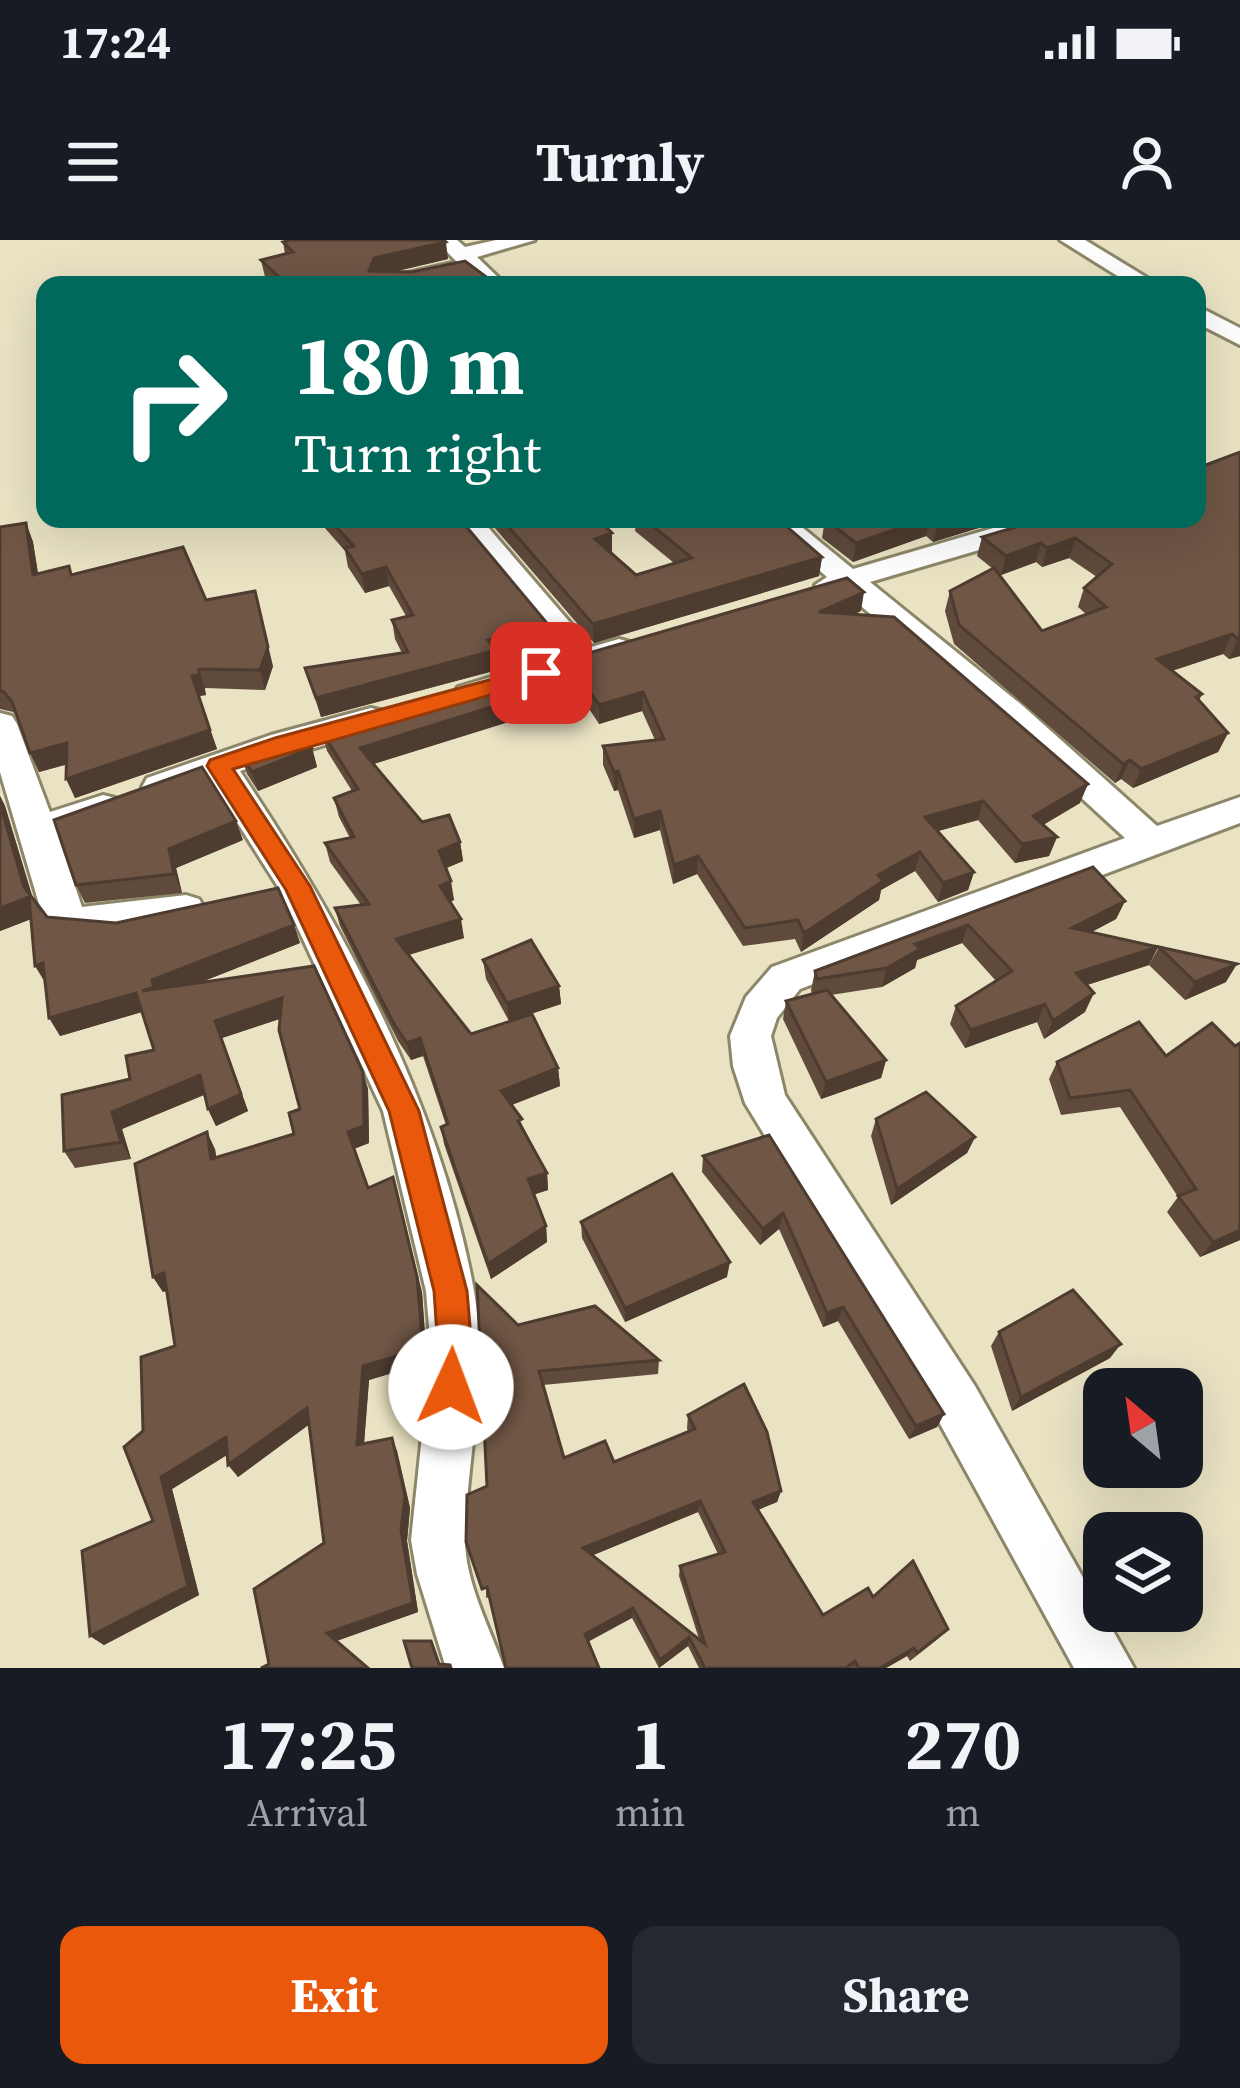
<!DOCTYPE html>
<style>
body{margin:0;font-family:"Source Serif 4",serif;background:#242831;color:#f1f3f6;height:100vh;display:flex;flex-direction:column;font-size:45px;white-space:nowrap}
*{box-sizing:border-box;margin:0}
p{font-size:39px;color:#9ea1a6}
.icon{flex:none;width:66px;height:66px;fill:none;stroke:currentColor;stroke-width:2;stroke-linecap:round;stroke-linejoin:round}
.map{position:relative;height:1428px;overflow:hidden}
.panel{display:flex;flex-direction:column;background:#171b24;flex:1}
.panel>*{flex:none}
.hud{position:absolute;left:36px;top:36px;width:1170px;height:252px;border-radius:24px;box-shadow:0 12px 48px #0002;background:#00695c;color:#fff;overflow:hidden}
.needle{width:78px;rotate:331deg}
.controls{position:absolute;left:1083px;top:1128px;display:grid;gap:24px}
.controls a{display:grid;place-items:center;width:120px;height:120px;border-radius:24px;background:#171b24;box-shadow:0 12px 48px #0002;font-size:60px}
.pin{position:absolute;display:grid;place-items:center;width:102px;height:102px;color:#fff;margin:-51px;border-radius:24px;box-shadow:0 6px 18px #0006}
.me{position:absolute;width:132px;margin:-66px;rotate:2deg;stroke-linejoin:round;filter:drop-shadow(0 0 9px #0008)}
.turn{display:flex;align-items:center;gap:42px;height:252px;padding:0 60px;font-size:54px}
.turn .icon{width:156px;height:156px;stroke-width:2.5}
.turn b{display:block;font-size:84px;line-height:102px}
.eta{display:flex;justify-content:space-evenly;align-items:center;height:204px;text-align:center}
.eta b{font-size:72px;font-weight:700;line-height:84px}
.cta{display:flex;gap:24px;margin-top:auto;padding:24px 60px}
.cta a{flex:1;height:138px;border-radius:24px;background:#ea580c;color:#fff;font-size:48px;font-weight:700;line-height:138px;text-align:center}
.cta a+a{background:#242831;color:#f1f3f6}
.status{display:flex;justify-content:space-between;align-items:center;height:84px;padding:0 60px;background:#171b24;direction:ltr}
.status svg{height:33px;fill:currentColor}
header{display:flex;justify-content:space-between;align-items:center;height:156px;padding:0 60px;background:#171b24;font-size:54px;font-weight:700}
.map>svg:first-child{display:block}
.lines{fill:none;stroke-linecap:round;stroke-linejoin:round}
.minor-casing{stroke:#8d876a;stroke-width:6}
.minor{fill:#fff;fill-rule:evenodd}
.wall{fill:#5f4a3b;fill-rule:evenodd}
.shaded-wall{fill:#4e3c30}
.building{fill:#6f5645;stroke:#4e3c30;stroke-width:3;fill-rule:evenodd}
.route{fill:#ea580c;stroke:#983908;stroke-width:3}
</style>
<div class="status"><b>17:24</b><svg viewBox="0 0 49 12"><path d="M0 12V9h3v3zM5 12V6h3v6zM10 12V3h3v9zM15 12V0h3v12zM26 1h20v11H26zM47 4h2v5h-2z"/></svg></div>
<header><svg class="icon" aria-label="menu" viewBox="0 0 24 24"><path d="M4 6h16M4 12h16M4 18h16"/></svg>Turnly<svg class="icon" aria-label="person" viewBox="0 0 24 24"><circle cx="12" cy="8" r="4"/><path d="M4 21q1-7 8-7t8 7"/></svg></header>
<div class="map">
<svg width="1240" height="1428" viewBox="0 0 1240 1428">
<rect width="100%" height="100%" fill="#e9e2c3"/>
<g class="lines">
<!-- minor casing -->
<g class="minor-casing">
<g id="minor">
<polygon points="435,0 457,0 465,7 496,0 535,0 477,17 506,45 482,45 468,33 414,45 374,45 377,40 457,22"/>
<polygon points="1060,0 1085,0 1159,45 1132,45"/>
<polygon points="1197,66 1240,88 1240,105 1197,83"/>
<polygon points="452,279 481,279 591,407 619,399 630,402 635,409 630,416 469,464 458,461 453,454 458,447 564,415"/>
<polygon points="761,279 792,279 853,329 1024,279 1068,279 1064,285 870,342 1023,466 1157,586 1240,557 1240,583 800,749 777,778 771,796 785,855 975,1146 1134,1428 1074,1428 939,1182 745,863 733,826 730,796 746,757 772,727 1125,598 999,482 843,351 820,351 815,345 827,337"/>
<path d="M371 468 383 471 388 479 383 487 240 531C345 688 440 863 474 1051 489 1135 467 1215 465 1297 464 1340 490 1388 504 1428H446L417 1334 411 1300 431 1110 426 1051 383 871 280 650 211 541 159 559 147 556 142 547 147 538 271 495Z"/>
<polygon points="0,473 12,476 17,484 50,572 103,555 115,558 121,567 115,576 58,596 82,667 186,655 199,659 205,669 199,679 100,698 58,691 39,664 0,532"/>
</g>
</g>
<!-- minor -->
<use href="#minor" class="minor"/>
</g>
<!-- wall -->
<g class="wall">
<polygon points="286,0 444,0 448,19 393,32 497,45 271,44 265,37 261,20 285,14 283,2"/>
<path d="M1240 212V416L1229 419 1223 414 1172 431 1202 454 1199 461 1228 493 1218 512 1133 548 1121 539 1115 543 954 404 945 371 950 351 993 329 977 316 982 297 1043 279ZM1069 318 1097 337 1084 348 1078 367 1086 374 1042 391 996 331 1001 335 1036 322 1042 327Z"/>
<polygon points="317,279 460,279 556,394 557,413 549,406 539,410 536,406 496,417 497,430 321,477 305,428 402,413 395,399 392,380 406,376 389,346 365,353 348,327 345,311"/>
<polygon points="487,279 598,279 612,312 610,313 636,335 674,323 635,291 636,279 778,279 822,317 819,336 594,403"/>
<polygon points="825,279 1008,279 933,302 926,296 853,322 822,298"/>
<polygon points="26,283 33,302 38,333 72,334 206,360 273,426 265,450 205,448 206,455 199,456 217,509 75,558 67,524 39,532 17,476 13,472 0,469 0,287"/>
<polygon points="861,371 855,374 1080,563 1043,585 1057,597 1049,616 1015,623 978,580 938,591 974,632 968,650 938,662 915,631 881,650 879,660 801,712 795,699 743,706 697,634 673,644 660,590 634,598 618,550 614,551 603,525 603,506 655,500 642,471 599,484 569,438 568,419"/>
<polygon points="531,475 373,524 422,582 460,602 463,621 446,628 454,660 450,662 464,698 409,715 471,794 558,828 560,846 512,865 547,933 548,950 534,954 546,986 547,1002 491,1039 444,904 441,887 446,885 423,816 411,820 398,801 340,686 335,668 361,665 330,622 325,603 350,598 339,577 334,558 352,551 327,511 322,492"/>
<polygon points="311,504 317,527 258,551 247,534 241,514"/>
<polygon points="0,556 5,566 32,657 47,677 116,683 294,685 300,703 201,742 314,726 368,849 369,903 354,909 368,948 422,1052 426,1110 425,1123 369,1140 364,1203 392,1198 397,1211 410,1268 407,1301 418,1372 269,1424 324,1303 309,1184 238,1237 227,1215 172,1249 199,1355 104,1405 90,1396 153,1281 143,1191 175,1106 166,1051 163,1052 153,1037 215,909 216,917 294,894 300,869 280,779 222,798 248,871 216,886 208,869 205,854 122,889 131,919 75,928 64,911 154,810 142,772 60,796 31,679 0,691"/>
<polygon points="243,600 176,628 182,653 85,663 76,645"/>
<polygon points="1093,627 1125,661 1116,679 1091,692 1158,707 1149,725 1087,745 1085,772 1044,799 1037,782 965,808 950,784 956,766 996,741 962,703 917,720 915,728 882,747 831,755 886,820 881,838 821,859 783,779 786,761 812,754 811,750 815,731"/>
<polygon points="1159,707 1226,742 1185,760 1149,725"/>
<polygon points="483,720 559,746 561,764 509,781 486,739"/>
<polygon points="1139,782 1240,1000 1200,1017 1167,972 1178,957 1120,867 1061,875 1049,839 1057,822"/>
<polygon points="876,879 975,897 967,913 891,965 871,896"/>
<polygon points="769,895 944,1174 937,1187 909,1199 838,1081 823,1087 779,989 760,1005 702,932 703,916"/>
<polygon points="581,982 727,1037 625,1082 582,998"/>
<path d="M518 1085 659 1120 658 1134 543 1145 564 1218 614 1222 688 1192 687 1188 688 1175 781 1251 777 1262 758 1270 823 1375 873 1357 939 1398 910 1421 907 1416 886 1428H699L688 1406 659 1428 632 1378 489 1357 486 1358 487 1246ZM698 1272 718 1314 680 1326 679 1336 699 1399 592 1315Z"/>
<polygon points="999,1092 1110,1118 1012,1171 991,1106"/>
</g>
<!-- shaded-wall -->
<g class="shaded-wall">
<polygon points="446,2 448,19 376,36 369,31 374,18"/>
<polygon points="925,279 930,279 926,296 853,322 856,303"/>
<polygon points="950,279 1008,279 933,302 938,283"/>
<polygon points="26,283 33,302 41,354 33,335"/>
<polygon points="612,293 612,312 595,318 595,299"/>
<polygon points="1075,298 1069,318 1042,327 1047,308"/>
<polygon points="1041,303 1036,322 1001,335 1006,316"/>
<polygon points="822,317 819,336 594,403 593,384"/>
<polygon points="386,327 389,346 365,353 362,334"/>
<polygon points="255,351 273,426 265,450 260,430"/>
<polygon points="864,352 861,371 816,391 819,372"/>
<polygon points="534,387 536,406 496,417 497,430 321,477 316,458 488,400"/>
<polygon points="547,387 549,406 539,410 538,391"/>
<polygon points="1232,394 1223,414 1149,438 1157,419"/>
<polygon points="1238,399 1240,399 1240,416 1229,419"/>
<polygon points="199,429 206,455 199,456 192,436"/>
<polygon points="643,452 642,471 599,484 599,465"/>
<polygon points="529,455 531,475 364,527 360,508"/>
<polygon points="210,490 217,509 75,558 66,539"/>
<polygon points="1228,493 1218,512 1133,548 1141,529"/>
<polygon points="67,503 76,522 39,532 30,513"/>
<polygon points="312,508 317,527 258,551 252,532"/>
<polygon points="1130,520 1121,539 1115,543 1123,524"/>
<polygon points="618,531 618,550 614,551 614,532"/>
<polygon points="1088,544 1080,563 1026,595 1033,576"/>
<polygon points="0,556 5,566 35,665 24,647 0,563"/>
<polygon points="983,561 978,580 920,596 925,577"/>
<polygon points="660,571 660,590 634,598 634,579"/>
<polygon points="236,581 243,600 176,628 182,653 174,634 169,609"/>
<polygon points="1057,597 1049,616 1015,623 1022,604"/>
<polygon points="460,602 463,621 442,630 439,611"/>
<polygon points="920,612 915,631 881,650 879,660 801,712 804,693 878,635"/>
<polygon points="698,616 697,634 673,644 674,625"/>
<polygon points="974,632 968,650 938,662 943,643"/>
<polygon points="451,641 454,660 443,664 440,646"/>
<polygon points="29,657 39,676 0,691 0,668"/>
<polygon points="1125,661 1116,679 1064,707 1072,688"/>
<polygon points="461,679 464,698 400,717 396,699"/>
<polygon points="294,685 300,703 161,758 151,769 152,740"/>
<polygon points="968,685 962,703 917,720 915,728 882,747 887,728 915,704"/>
<polygon points="1158,707 1149,725 1068,751 1076,733"/>
<polygon points="43,723 46,744 35,726"/>
<polygon points="1237,724 1226,742 1185,760 1195,742"/>
<polygon points="559,746 561,764 509,781 507,763"/>
<polygon points="136,753 145,771 60,796 49,778"/>
<polygon points="1094,753 1085,772 1044,799 1053,781"/>
<polygon points="282,758 288,776 222,798 248,871 216,886 208,869 215,781"/>
<polygon points="1045,764 1037,782 965,808 971,790"/>
<polygon points="420,798 423,816 411,820 407,803"/>
<polygon points="886,820 881,838 821,859 826,842"/>
<polygon points="558,828 560,846 503,868 501,851"/>
<polygon points="363,832 368,849 369,903 353,909 348,892"/>
<polygon points="200,835 209,853 122,889 131,919 121,902 112,872"/>
<polygon points="207,892 215,909 219,935 211,919"/>
<polygon points="975,897 967,913 891,965 897,949"/>
<polygon points="547,933 548,950 530,956 528,939"/>
<polygon points="398,954 422,1052 426,1110 425,1123 369,1140 363,1217 357,1205 363,1126"/>
<polygon points="783,973 779,989 760,1005 763,989"/>
<polygon points="546,986 547,1002 491,1039 488,1024"/>
<polygon points="1240,990 1240,1000 1200,1017 1213,1002"/>
<polygon points="730,1022 727,1037 625,1082 625,1068"/>
<polygon points="164,1033 173,1048 163,1052 153,1037"/>
<polygon points="843,1067 838,1081 823,1087 827,1073"/>
<polygon points="1121,1104 1110,1118 1012,1171 1021,1157"/>
<polygon points="307,1168 314,1181 238,1237 228,1225"/>
<polygon points="944,1174 937,1187 909,1199 916,1186"/>
<polygon points="226,1197 235,1210 172,1249 199,1355 104,1405 90,1396 188,1346 161,1237"/>
<polygon points="392,1198 397,1211 410,1268 407,1301 418,1372 334,1402 327,1393 401,1290"/>
<polygon points="781,1251 777,1262 750,1273 753,1262"/>
<polygon points="700,1261 698,1272 584,1319 583,1308"/>
<polygon points="633,1368 632,1378 586,1403 585,1394"/>
<polygon points="689,1397 688,1406 659,1428 660,1420"/>
<polygon points="914,1408 907,1416 886,1428 880,1428"/>
</g>
<!-- building -->
<g class="building">
<polygon points="290,0 444,0 446,2 374,18 369,31 412,32 465,21 497,45 265,45 283,41 261,20 293,12 283,2"/>
<polygon points="1240,212 1240,399 1238,399 1232,394 1157,419 1202,454 1196,457 1228,493 1141,529 1130,520 1123,524 959,385 950,351 994,328 1042,391 1106,367 1084,348 1112,324 1075,298 1047,308 1041,303 1006,316 982,297 1043,279 1197,279 1197,219 1206,225"/>
<polygon points="329,279 460,279 556,394 547,387 538,391 534,387 488,400 496,410 316,458 305,428 408,412 392,380 413,375 386,327 362,334 345,308 354,306"/>
<polygon points="502,279 598,279 612,293 595,299 636,335 692,318 644,279 778,279 822,317 593,384"/>
<polygon points="825,279 925,279 856,303"/>
<polygon points="26,283 33,335 69,326 71,335 183,307 206,360 255,351 268,407 260,430 199,429 199,435 192,436 210,490 66,539 67,503 30,513 12,462 4,452 0,451 0,287"/>
<polygon points="847,338 864,352 819,372 894,377 1088,544 1033,576 1057,597 1022,604 983,561 925,577 974,632 943,643 920,612 878,635 883,641 804,693 798,680 745,688 698,616 674,625 660,571 634,579 618,531 614,532 603,506 664,499 643,452 599,465 568,419"/>
<polygon points="514,435 529,455 360,508 422,582 449,575 460,602 439,611 451,641 440,646 461,679 396,699 471,794 532,774 558,828 501,851 522,879 518,881 547,933 528,939 546,986 488,1024 441,887 448,884 420,798 407,803 394,784 335,668 369,664 325,603 354,597 334,558 358,549 322,492"/>
<polygon points="311,504 312,508 252,532 241,514 270,506"/>
<polygon points="202,527 236,581 169,609 174,634 76,645 54,580"/>
<polygon points="0,563 24,647 47,677 116,683 278,648 294,685 152,740 154,747 142,751 314,726 363,832 364,886 348,892 368,948 393,937 417,1037 422,1096 421,1109 363,1126 357,1205 392,1198 405,1256 401,1290 413,1363 327,1393 368,1428 261,1428 269,1424 254,1349 324,1303 307,1168 228,1225 226,1197 161,1237 188,1346 90,1396 82,1311 153,1281 124,1207 143,1191 141,1117 175,1106 164,1033 153,1037 135,924 207,892 211,919 294,894 289,873 300,869 279,790 282,758 215,781 241,854 208,869 200,835 112,872 121,902 64,911 62,855 130,839 126,816 154,810 136,753 49,778 43,723 35,726 29,657 0,668"/>
<polygon points="1093,627 1125,661 1072,688 1158,707 1076,733 1094,753 1053,781 1045,764 971,790 956,766 1012,731 968,685 915,704 920,709 887,728 817,739 815,731"/>
<polygon points="531,700 559,746 507,763 483,720"/>
<polygon points="1159,707 1237,724 1195,742"/>
<polygon points="827,750 886,820 826,842 786,761"/>
<polygon points="1139,782 1166,816 1212,783 1235,806 1240,803 1240,990 1213,1002 1178,956 1196,949 1130,850 1070,858 1057,822"/>
<polygon points="926,852 975,897 897,949 876,879"/>
<polygon points="769,895 944,1174 916,1186 843,1067 827,1073 783,973 763,989 703,916"/>
<polygon points="672,934 730,1022 625,1068 581,982"/>
<path d="M477 1045 518 1085 595 1066 659 1120 539 1131 564 1218 605 1201 614 1222 695 1189 688 1175 744 1144 767 1192 781 1251 753 1262 823 1375 868 1348 873 1357 913 1321 948 1389 917 1413 914 1408 880 1428H859L855 1421 846 1428H705L689 1397 660 1420 633 1368 585 1394 599 1428H506L487 1347 482 1349 466 1302 467 1255 487 1246ZM700 1261 725 1312 680 1326 705 1404 583 1308Z"/>
<polygon points="1073,1050 1121,1104 1021,1157 999,1092"/>
<polygon points="404,1401 431,1401 439,1424 450,1425 451,1428 412,1428"/>
</g>
<!-- route -->
<polygon class="route" points="541,426 549,428 549,438 233,529 310,646 419,871 467,1051 472,1110 464,1159 451,1164 439,1159 434,1147 438,1110 434,1051 389,871 286,650 207,526 210,520 275,498"/>
</svg>
<div class="controls">
<a><svg class="needle" viewBox="-14 -14 28 28"><path d="M0-13l5 13h-10z" fill="#e53935"/><path d="M0 13l5-13h-10z" fill="#9ea1a6"/></svg></a>
<a><svg class="icon" aria-label="layers" viewBox="0 0 24 24"><path d="M12 4l9 5-9 5-9-5zM3 14l9 5 9-5"/></svg></a>
</div>
<div class="pin" style="left:541px;top:433px;background:#d93025"><svg class="icon" aria-label="arrive" viewBox="0 0 24 24"><path d="M6 21V4h12l-3 4 3 4H6"/></svg></div>
<svg class="me" style="left:451px;top:1147px" viewBox="-20 -20 40 40"><circle r="19" fill="#fff"/><path d="M0-13L10 11 0 6-10 11z" fill="#ea580c"/></svg>
<div class="hud">
<div class="turn"><svg class="icon" aria-label="right" viewBox="0 0 24 24"><path d="M7 20v-9h11M14 6l5 5-5 5"/></svg><div><b>180 m</b>Turn right</div></div>
</div>
</div>
<section class="panel">
<div class="eta">
<div><b>17:25</b><p>Arrival</p></div>
<div><b>1</b><p>min</p></div>
<div><b>270</b><p>m</p></div>
</div>
<div class="cta"><a>Exit</a><a>Share</a></div>
</section>
